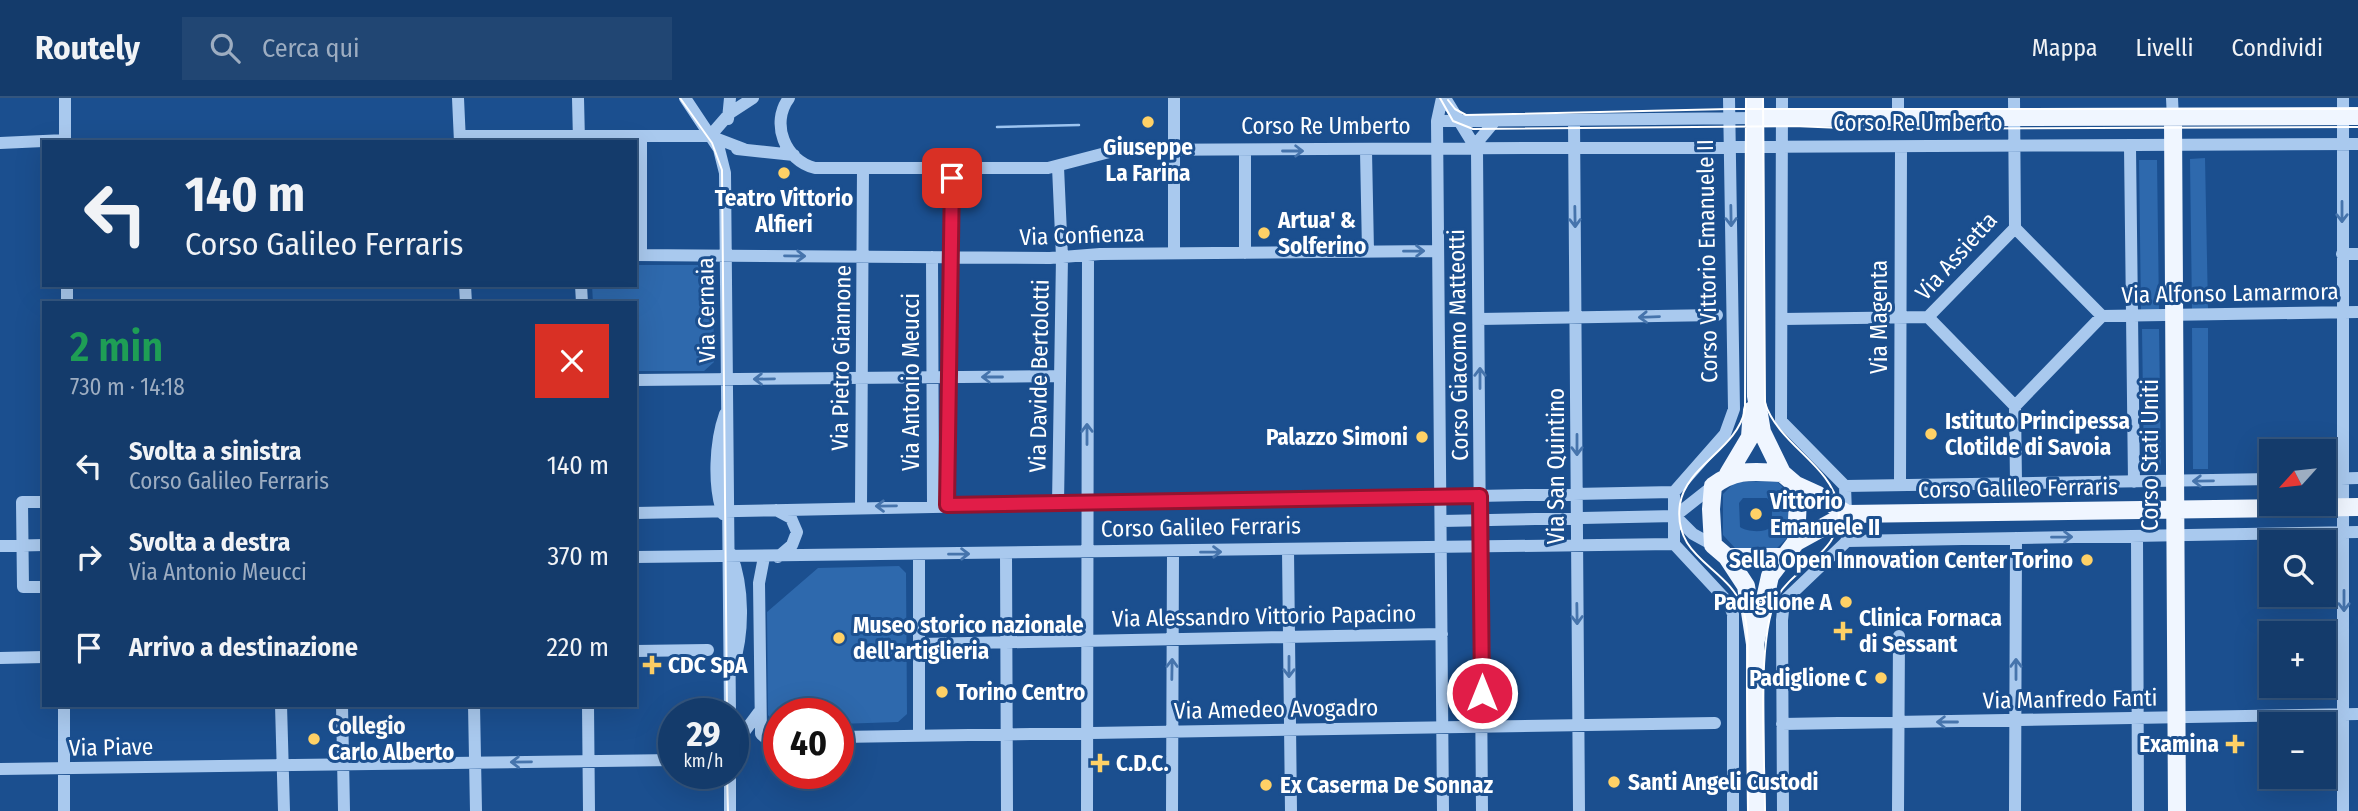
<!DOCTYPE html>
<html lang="it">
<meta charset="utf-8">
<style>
:root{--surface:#143b6b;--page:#214673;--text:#f1f3f6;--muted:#9dadc1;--line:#33557e}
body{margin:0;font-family:"Fira Sans Condensed",sans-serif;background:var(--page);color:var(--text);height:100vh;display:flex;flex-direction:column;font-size:26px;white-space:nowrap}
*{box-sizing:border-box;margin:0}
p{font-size:23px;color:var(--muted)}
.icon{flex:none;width:38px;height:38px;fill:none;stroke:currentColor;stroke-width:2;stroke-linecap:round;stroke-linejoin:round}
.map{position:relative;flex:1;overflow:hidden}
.drawer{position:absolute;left:42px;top:203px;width:595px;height:406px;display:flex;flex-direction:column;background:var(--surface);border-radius:0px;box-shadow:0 7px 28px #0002,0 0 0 2px var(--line)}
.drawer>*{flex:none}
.guide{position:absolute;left:42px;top:42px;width:595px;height:147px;border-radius:0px;box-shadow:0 7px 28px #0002,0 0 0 2px var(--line);background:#143b6b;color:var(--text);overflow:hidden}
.needle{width:46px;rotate:243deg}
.controls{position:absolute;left:2259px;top:341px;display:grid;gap:14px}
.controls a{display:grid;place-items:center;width:77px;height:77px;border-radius:0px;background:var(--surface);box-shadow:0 7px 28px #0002,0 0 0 2px var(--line);font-size:35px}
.speed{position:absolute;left:658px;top:600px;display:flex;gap:14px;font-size:35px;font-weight:700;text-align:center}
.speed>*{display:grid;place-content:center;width:91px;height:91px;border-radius:50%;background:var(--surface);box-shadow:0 7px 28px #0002,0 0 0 2px var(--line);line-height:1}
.speed small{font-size:18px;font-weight:400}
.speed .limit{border:10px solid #d22;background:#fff;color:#111}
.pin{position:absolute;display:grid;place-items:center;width:60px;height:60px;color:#fff;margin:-30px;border-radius:14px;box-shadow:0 4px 10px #0006}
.me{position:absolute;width:77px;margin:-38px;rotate:0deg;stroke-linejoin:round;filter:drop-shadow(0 0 5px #0008)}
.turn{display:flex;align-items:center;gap:24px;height:147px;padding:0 28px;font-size:32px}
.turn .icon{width:91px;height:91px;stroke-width:2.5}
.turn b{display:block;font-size:49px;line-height:60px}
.round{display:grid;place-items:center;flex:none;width:74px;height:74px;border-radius:0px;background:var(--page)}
.headline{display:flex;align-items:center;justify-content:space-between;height:119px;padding:0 28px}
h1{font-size:42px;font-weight:600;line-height:52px;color:#1e9e55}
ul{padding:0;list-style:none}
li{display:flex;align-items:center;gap:21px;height:91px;padding:0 28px}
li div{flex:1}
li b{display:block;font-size:26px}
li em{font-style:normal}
header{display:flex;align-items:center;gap:42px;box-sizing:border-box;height:98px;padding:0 35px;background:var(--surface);border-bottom:2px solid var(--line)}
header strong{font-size:33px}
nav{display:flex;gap:38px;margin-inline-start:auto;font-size:24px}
.search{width:490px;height:63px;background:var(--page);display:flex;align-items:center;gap:18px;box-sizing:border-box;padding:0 24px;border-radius:0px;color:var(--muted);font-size:26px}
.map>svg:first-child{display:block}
.green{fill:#2e69ad;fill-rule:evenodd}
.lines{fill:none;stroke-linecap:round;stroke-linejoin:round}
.stream{stroke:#9cc4f0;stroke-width:2.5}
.minor{stroke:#a9c9ee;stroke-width:12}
.major{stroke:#f0f6ff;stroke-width:18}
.tram{stroke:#fff;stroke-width:2}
.oneway{stroke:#4674ac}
.route-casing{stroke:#92132f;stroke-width:18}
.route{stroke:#e11d48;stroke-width:12}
.poi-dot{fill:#ffd166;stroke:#1b4f8f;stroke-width:2.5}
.labels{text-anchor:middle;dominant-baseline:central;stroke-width:6;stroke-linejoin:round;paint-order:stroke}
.street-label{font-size:23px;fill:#fff;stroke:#1b4f8f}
.poi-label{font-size:23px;font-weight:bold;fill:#fff;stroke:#1b4f8f;text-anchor:start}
</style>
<header>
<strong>Routely</strong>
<div class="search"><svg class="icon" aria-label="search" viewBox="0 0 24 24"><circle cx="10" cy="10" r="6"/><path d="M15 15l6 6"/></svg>Cerca qui</div>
<nav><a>Mappa</a><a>Livelli</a><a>Condividi</a></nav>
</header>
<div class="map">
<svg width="2358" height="713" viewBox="0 0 2358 713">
<rect width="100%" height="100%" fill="#1b4f8f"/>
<path class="green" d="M2205,60L2208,211L2192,212L2190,61Z
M2139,62H2157L2159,213H2141Z
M635,167H703L713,177L714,264L704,273H635V205H593L592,187H635Z
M2192,230H2208V371H2193Z
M2142,231H2159L2161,371H2144Z
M1777,383L1788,395L1789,438L1777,450H1735L1723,437V396L1735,384ZM1743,400H1767L1772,406V429C1764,435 1747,434 1740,429L1739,405Z
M899,468L906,475L907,616L898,624L838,626V616H779V626H775L768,617L767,514L818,470Z"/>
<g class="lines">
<path class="stream" d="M997,29L1079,27"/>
<path class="minor" d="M458,0L460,44
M578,0L579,43
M685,0L719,51L725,75L730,616
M789,0C770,25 785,63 815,70H1048L1117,52L2358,46
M1442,0L1437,23L1443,713
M1445,0L1477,52L1482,713
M1729,0L1734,311L1725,336L1674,394V446L1728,504L1733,516V713
M1782,0L1781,323L1845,388L1847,443L1784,503L1782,522L1783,713
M2172,0L2173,21
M2343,0V713
M728,21L730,0
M1898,21V0
M1574,22L1579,713
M1437,23L1755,20
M460,38H710L744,51
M641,38V157
M710,38L730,15L753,0
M65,44V0
M0,45L65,42
M2130,49L2134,384
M737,51L794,57
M1477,52L1480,41L1495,23
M1366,53L1368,153
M2015,130L2102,218
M1174,155V0
M1245,155V53
M2342,156H2358
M635,157L1050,160L1100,156L1438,153
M932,159L933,408
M465,187L466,205
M581,187L582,205
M67,205V187
M2102,218L2358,214
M1928,219L2015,130L2014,0
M1928,219L2015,308
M1479,221L1717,217
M1783,221L1928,219
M635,282L1060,278
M2324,381L2358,380
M2016,385L2015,308L2102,218
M1900,387L1901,50
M1845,388L2272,381
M44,404H22L23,489H44
M1058,405L1062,159L1058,69
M947,407L952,70
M861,409L863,70
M776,412L791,420L797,434L792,447L778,459
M635,415L1674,394
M723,416C713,388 715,344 725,316
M1675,418L1693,436L1713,447
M1442,423L1675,418L1713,388
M2137,438L2138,713
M1847,443L2358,434
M0,448L44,447
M1288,452L1291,713
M1006,455L1007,713
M731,456C744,489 744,535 733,569
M635,459L1674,446
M764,459L759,485L761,636L768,642H779
M920,546L1442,536
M635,553L708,552
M0,560L44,559
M281,607L284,713
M342,607L344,713
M474,607L476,713
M588,607L589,713
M1782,626L2358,616
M919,637V457
M838,639L1715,625
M733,649L759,614
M0,671L674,662
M730,676V713
M64,713V607
M1087,713L1088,157
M1172,713L1173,454
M1898,713L1899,538
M2015,713L2016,440"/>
<path class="major" d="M1755,0L1756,298L1762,334L1782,375
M1755,20L2358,18
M2173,21L2177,713
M1728,376L1750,339L1752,312
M1796,387L1818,397L1847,416
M1796,444L1847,416L2358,409
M1727,459L1746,488L1755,546L1756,713
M1755,546L1770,478L1796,444L1798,400L1796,387L1782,375C1754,374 1737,370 1713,388L1711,411L1713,447L1727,459H1783"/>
<path class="tram" d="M680,0L712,45L722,72L727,616
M1440,0L1453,23L1473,31L1794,28L1866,31L2358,29
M1746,0L1745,312C1737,351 1686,368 1680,406C1672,462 1729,468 1743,511C1750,534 1747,561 1747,585C1747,628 1748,670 1748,713
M1763,0L1765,305C1778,346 1832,368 1838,408C1846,454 1794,467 1776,501C1756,542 1765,663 1765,713
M1448,2L1455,11L1466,17L1729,11H2358
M727,676L728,713"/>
</g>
<defs><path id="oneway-shaft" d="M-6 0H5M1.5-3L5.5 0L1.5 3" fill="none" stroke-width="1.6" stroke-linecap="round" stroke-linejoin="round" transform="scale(1.75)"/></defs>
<g class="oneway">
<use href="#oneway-shaft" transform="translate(1293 53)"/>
<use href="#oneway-shaft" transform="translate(2342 114) rotate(90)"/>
<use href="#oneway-shaft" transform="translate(1731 118) rotate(89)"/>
<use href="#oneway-shaft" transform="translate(1575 119) rotate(89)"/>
<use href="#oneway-shaft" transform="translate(1414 153) rotate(-1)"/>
<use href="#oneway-shaft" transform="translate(795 158) rotate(1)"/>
<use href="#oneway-shaft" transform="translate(1649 219) rotate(178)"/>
<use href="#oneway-shaft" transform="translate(992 279) rotate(180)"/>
<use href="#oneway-shaft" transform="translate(1480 280) rotate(-90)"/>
<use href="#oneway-shaft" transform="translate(764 281) rotate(179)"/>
<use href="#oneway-shaft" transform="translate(1087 336) rotate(-90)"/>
<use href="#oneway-shaft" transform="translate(1577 347) rotate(90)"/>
<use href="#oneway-shaft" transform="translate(2203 383) rotate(179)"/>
<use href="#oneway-shaft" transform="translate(886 408) rotate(179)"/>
<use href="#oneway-shaft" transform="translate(2062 439) rotate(-1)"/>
<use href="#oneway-shaft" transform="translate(1211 454) rotate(-1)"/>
<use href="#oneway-shaft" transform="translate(959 456) rotate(-1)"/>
<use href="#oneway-shaft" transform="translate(2344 503) rotate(90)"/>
<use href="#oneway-shaft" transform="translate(1577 516) rotate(89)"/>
<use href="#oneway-shaft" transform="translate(1289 569) rotate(90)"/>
<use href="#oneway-shaft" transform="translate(1172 571) rotate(-89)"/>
<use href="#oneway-shaft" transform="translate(2016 571) rotate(-90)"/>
<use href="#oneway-shaft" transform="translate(1947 624) rotate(180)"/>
<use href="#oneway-shaft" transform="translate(521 664) rotate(179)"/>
</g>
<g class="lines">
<defs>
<path id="route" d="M952,80L947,407L1480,398L1482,595"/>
</defs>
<use href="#route" class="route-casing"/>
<use href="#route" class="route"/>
</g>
<g class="poi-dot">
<circle cx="1148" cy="24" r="7"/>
<circle cx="784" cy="75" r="7"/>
<circle cx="1264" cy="135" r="7"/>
<circle cx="1931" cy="336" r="7"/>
<circle cx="1422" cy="339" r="7"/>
<circle cx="1756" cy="416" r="7"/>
<circle cx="2087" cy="462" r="7"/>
<circle cx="1846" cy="504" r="7"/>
<path d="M1839.5 522.5h7v7h7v7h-7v7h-7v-7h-7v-7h7z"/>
<circle cx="839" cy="540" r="7"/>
<path d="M648.5 556.5h7v7h7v7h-7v7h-7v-7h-7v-7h7z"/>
<circle cx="1881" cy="580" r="7"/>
<circle cx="942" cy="594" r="7"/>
<circle cx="314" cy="641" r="7"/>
<path d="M2231.5 635.5h7v7h7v7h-7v7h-7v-7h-7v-7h7z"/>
<path d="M1096.5 654.5h7v7h7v7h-7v7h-7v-7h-7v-7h7z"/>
<circle cx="1614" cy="684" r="7"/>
<circle cx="1266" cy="687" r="7"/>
</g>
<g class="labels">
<g class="street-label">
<text x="1918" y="25">Corso Re Umberto</text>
<text x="1326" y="28">Corso Re Umberto</text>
<text transform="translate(1082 137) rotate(-2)">Via Confienza</text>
<text transform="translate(1956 158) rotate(-48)">Via Assietta</text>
<text transform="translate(1707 163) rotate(-91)">Corso Vittorio Emanuele II</text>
<text transform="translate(2230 195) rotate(-1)">Via Alfonso Lamarmora</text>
<text transform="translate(706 212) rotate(-91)">Via Cernaia</text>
<text transform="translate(1879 219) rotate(-90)">Via Magenta</text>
<text transform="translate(1458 247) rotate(-91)">Corso Giacomo Matteotti</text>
<text transform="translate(841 260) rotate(-89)">Via Pietro Giannone</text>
<text transform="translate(1039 278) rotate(-89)">Via Davide Bertolotti</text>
<text transform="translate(911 284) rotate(-90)">Via Antonio Meucci</text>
<text transform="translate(2150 357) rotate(-90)">Corso Stati Uniti</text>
<text transform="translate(1556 368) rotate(-90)">Via San Quintino</text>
<text transform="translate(2018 390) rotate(-1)">Corso Galileo Ferraris</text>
<text transform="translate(1201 429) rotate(-1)">Corso Galileo Ferraris</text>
<text transform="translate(1264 518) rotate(-1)">Via Alessandro Vittorio Papacino</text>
<text transform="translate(2070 601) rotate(-1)">Via Manfredo Fanti</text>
<text transform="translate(1276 611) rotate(-1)">Via Amedeo Avogadro</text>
<text transform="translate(111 649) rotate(-1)">Via Piave</text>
</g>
<g class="poi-label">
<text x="1148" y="49" text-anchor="middle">Giuseppe<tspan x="1148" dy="26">La Farina</tspan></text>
<text x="784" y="100" text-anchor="middle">Teatro Vittorio<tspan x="784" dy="26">Alfieri</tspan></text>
<text x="1278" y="122">Artua' &amp;<tspan x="1278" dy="26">Solferino</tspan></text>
<text x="1945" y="323">Istituto Principessa<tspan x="1945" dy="26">Clotilde di Savoia</tspan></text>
<text x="1408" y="339" text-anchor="end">Palazzo Simoni</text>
<text x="1770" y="403">Vittorio<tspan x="1770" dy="26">Emanuele II</tspan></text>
<text x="2073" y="462" text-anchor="end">Sella Open Innovation Center Torino</text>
<text x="1832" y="504" text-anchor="end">Padiglione A</text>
<text x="1859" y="520">Clinica Fornaca<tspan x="1859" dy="26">di Sessant</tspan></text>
<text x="853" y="527">Museo storico nazionale<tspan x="853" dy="26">dell'artiglieria</tspan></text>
<text x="668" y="567">CDC SpA</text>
<text x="1867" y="580" text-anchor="end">Padiglione C</text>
<text x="956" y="594">Torino Centro</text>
<text x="328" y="628">Collegio<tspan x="328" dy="26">Carlo Alberto</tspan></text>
<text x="2219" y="646" text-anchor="end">Examina</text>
<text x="1116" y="665">C.D.C.</text>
<text x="1628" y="684">Santi Angeli Custodi</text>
<text x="1280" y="687">Ex Caserma De Sonnaz</text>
</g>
</g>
</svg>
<div class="controls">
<a><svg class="needle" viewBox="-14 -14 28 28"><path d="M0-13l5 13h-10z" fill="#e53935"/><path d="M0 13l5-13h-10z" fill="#9dadc1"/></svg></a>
<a><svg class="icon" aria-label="search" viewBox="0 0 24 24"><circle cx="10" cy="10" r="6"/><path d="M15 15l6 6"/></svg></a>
<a>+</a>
<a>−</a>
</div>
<div class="speed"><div>29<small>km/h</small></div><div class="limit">40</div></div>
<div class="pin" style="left:952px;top:80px;background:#d93025"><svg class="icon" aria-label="arrive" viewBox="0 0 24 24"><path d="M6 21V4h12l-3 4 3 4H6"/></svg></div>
<svg class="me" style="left:1482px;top:595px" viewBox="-20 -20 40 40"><circle r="17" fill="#e11d48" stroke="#fff" stroke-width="3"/><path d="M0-11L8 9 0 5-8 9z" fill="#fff"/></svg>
<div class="guide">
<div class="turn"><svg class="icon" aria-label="left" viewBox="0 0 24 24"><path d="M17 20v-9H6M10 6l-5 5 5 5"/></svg><div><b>140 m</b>Corso Galileo Ferraris</div></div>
</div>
<section class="drawer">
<div class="headline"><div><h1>2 min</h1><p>730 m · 14:18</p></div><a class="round" style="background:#d93025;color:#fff"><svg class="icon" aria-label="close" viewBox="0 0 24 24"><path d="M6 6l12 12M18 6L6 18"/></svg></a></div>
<ul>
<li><svg class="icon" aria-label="left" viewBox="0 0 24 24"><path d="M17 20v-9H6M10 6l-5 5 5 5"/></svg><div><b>Svolta a sinistra</b><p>Corso Galileo Ferraris</p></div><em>140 m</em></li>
<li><svg class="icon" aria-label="right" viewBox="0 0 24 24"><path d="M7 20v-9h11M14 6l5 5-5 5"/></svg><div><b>Svolta a destra</b><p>Via Antonio Meucci</p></div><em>370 m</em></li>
<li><svg class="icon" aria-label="arrive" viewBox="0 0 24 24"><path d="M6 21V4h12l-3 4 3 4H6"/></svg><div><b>Arrivo a destinazione</b></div><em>220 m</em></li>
</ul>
</section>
</div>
